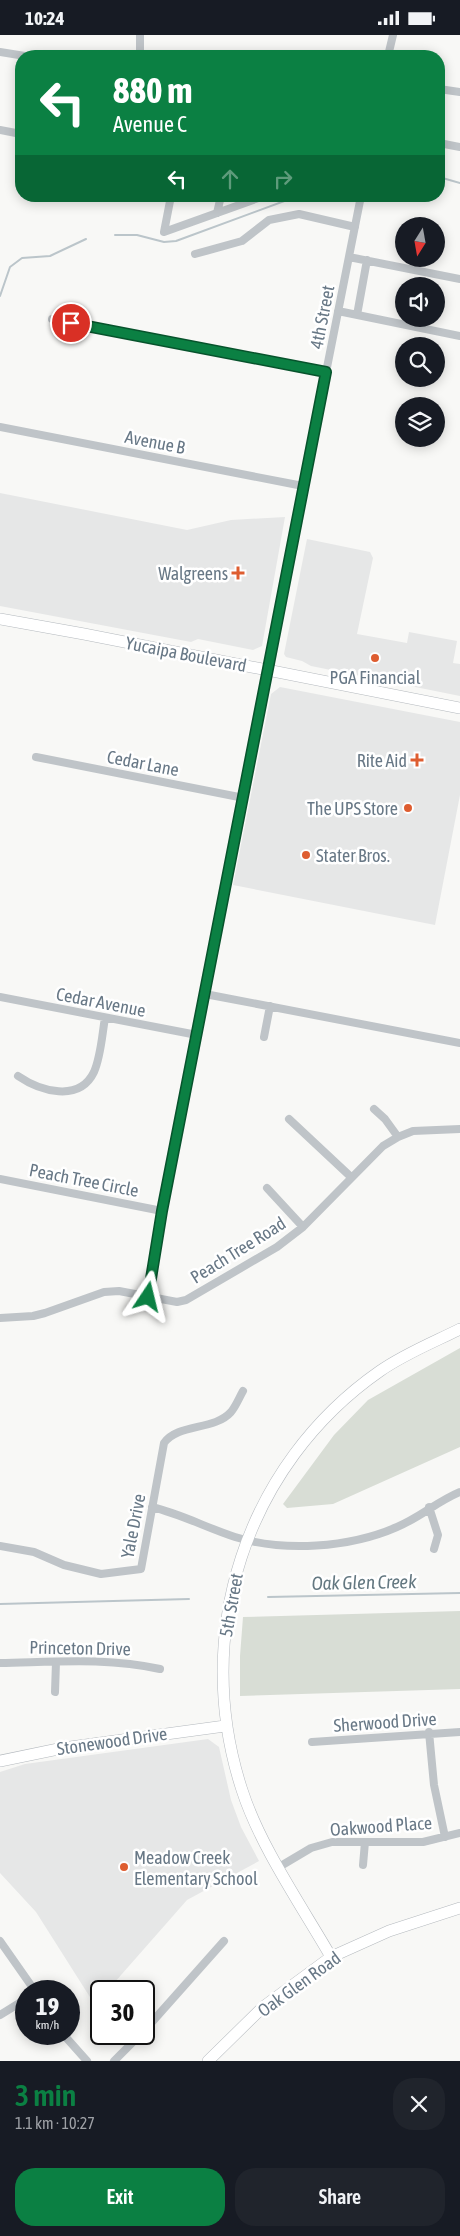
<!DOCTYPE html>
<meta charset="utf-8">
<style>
:root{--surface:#171b24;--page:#20242c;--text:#f1f3f6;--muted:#9ea1a6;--accent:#0b8043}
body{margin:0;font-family:"Asap Condensed",sans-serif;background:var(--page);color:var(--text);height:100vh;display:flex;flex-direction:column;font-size:19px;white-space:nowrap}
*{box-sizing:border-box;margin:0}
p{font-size:16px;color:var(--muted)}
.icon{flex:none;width:28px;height:28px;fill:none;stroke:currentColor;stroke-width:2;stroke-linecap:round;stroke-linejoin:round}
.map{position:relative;height:2026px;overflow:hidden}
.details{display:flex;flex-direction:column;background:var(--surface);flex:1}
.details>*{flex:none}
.hud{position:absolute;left:15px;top:15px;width:430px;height:152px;border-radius:20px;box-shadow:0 2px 12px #0003;background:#0b8043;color:#fff;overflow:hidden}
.needle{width:32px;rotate:191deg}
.tools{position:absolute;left:395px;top:182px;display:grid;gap:10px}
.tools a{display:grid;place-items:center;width:50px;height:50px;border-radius:50%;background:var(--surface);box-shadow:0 2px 12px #0003;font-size:25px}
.speed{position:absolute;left:15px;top:1945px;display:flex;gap:10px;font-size:25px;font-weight:700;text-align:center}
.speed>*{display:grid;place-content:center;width:65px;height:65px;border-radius:50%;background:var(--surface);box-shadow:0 2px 12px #0003;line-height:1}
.speed small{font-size:12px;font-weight:400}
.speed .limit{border:2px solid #111;border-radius:8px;background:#fff;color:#111}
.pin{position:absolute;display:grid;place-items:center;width:42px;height:42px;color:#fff;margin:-21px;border:2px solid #fff;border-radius:50%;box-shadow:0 1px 5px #0007}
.me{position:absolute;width:55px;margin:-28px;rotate:10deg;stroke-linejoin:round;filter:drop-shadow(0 0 4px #0008)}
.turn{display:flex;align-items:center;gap:18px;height:105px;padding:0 15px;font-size:22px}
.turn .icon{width:65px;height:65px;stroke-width:2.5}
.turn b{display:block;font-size:35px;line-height:42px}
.lanes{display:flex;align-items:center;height:48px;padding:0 15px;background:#0003;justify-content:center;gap:25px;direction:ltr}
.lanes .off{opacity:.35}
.round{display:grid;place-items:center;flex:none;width:52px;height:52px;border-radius:20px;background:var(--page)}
.headline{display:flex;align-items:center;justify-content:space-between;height:85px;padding:0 15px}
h1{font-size:30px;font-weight:600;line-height:38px;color:var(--accent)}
.button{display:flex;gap:10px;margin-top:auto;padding:10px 15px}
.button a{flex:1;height:58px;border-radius:20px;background:var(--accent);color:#fff;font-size:20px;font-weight:600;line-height:58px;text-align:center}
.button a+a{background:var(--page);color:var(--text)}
.status{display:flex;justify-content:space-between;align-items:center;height:35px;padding:0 25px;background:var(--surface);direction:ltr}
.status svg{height:14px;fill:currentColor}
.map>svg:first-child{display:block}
.built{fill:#e6e7e7}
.green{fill:#d8ddd5}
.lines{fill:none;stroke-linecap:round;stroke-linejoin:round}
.stream{stroke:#bbc5ca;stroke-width:2}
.secondary-casing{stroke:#b4b9be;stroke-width:12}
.street{stroke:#bfc4c8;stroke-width:8}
.secondary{stroke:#fff;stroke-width:11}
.route-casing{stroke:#07532c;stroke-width:12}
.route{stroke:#0b8043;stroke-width:9}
.poi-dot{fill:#de5d30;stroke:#fff;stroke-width:2}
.labels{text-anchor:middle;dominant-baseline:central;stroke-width:5;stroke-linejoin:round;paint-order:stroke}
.street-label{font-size:18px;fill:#687886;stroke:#fff}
.poi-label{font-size:18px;fill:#687886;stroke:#fff;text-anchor:end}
.water-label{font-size:19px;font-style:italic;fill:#647881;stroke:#fff}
</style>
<div class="status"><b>10:24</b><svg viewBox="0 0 49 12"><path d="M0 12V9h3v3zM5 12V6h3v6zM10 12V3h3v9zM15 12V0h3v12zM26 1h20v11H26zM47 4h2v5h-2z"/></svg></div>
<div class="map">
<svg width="460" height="2026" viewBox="0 0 460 2026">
<rect width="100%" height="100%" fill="#f8f8f6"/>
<path class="built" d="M0,458L187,495L231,485L285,482L262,611L253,615L198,604L191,607L0,571Z
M307,504L370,517L373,523L357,599L407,608L409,597L457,606L453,628L460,629V661L311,631L302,626L286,622L284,619Z
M280,652L460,687V760L435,890L233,850L271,659Z
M208,1704L219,1712L231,1765L241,1792L259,1826L187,1865L107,1956H101V1963L95,1970L36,1877L0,1838V1737L25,1729Z"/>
<path class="green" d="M460,1313V1412L333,1469L287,1473L283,1469L334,1400L368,1365Z
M460,1576V1654L240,1661V1621L243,1582Z"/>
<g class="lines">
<path class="stream" d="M439,142L460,148
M115,200H137L164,207L176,206L298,161
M0,261L10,232L22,223L50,221L86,204
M268,1562L460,1558
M0,1569L189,1564"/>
<defs>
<path id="secondary" d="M0,584L84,599L460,673
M0,1726L63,1713L225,1691
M331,1922C301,1870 260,1811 242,1755C191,1600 245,1430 380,1336C404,1319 434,1307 460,1294
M208,2026L263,1972L331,1922L389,1896L460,1873"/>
</defs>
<use href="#secondary" class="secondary-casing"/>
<path class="street" d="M140,0V21
M0,17L25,21
M388,21L393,0
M439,54L460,57
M0,95L21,99
M439,108L460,112
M171,161L164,197L264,161
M217,178L221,161
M195,219L242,206L269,185L299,179L355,192
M349,222L460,244
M338,276L460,301
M357,280L367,225
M52,284L326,337
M0,392L303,451
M36,722L244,763
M205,959L460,1008
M0,962L197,1000
M264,1002L270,971
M18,1041C40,1056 79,1068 94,1037C101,1021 102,1000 105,983
M374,1074L385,1084L398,1102L413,1096L460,1094
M289,1084L351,1142
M0,1144L162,1176
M267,1153L303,1192
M148,1262L162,1176L244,763L267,635L361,161
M0,1283L33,1281L45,1278L104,1257L119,1256L177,1267L186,1265L277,1212L303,1192L383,1111L398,1102
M152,1472C181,1479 207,1493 235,1502C284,1517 349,1513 397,1492C419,1483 438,1466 460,1457
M429,1472L438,1500L434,1514
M0,1511L34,1517L64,1530L101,1539L141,1534L164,1408C178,1388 214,1396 231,1377C236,1371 239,1363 243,1356
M0,1628C53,1627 108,1622 160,1634
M55,1657L56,1627
M429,1697L434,1750L445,1802
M312,1707L460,1697
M363,1830L365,1807
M279,1832L311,1813L332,1807H423L460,1798
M0,1906L35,1956
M0,1980L26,1964
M144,1996L224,1906
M63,1999L87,2026
M114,2026L141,1999"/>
<use href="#secondary" class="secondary"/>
</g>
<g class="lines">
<defs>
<path id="route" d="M71,288L326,337L162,1176L148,1262"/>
</defs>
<use href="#route" class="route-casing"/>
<use href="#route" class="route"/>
</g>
<g class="poi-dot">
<path d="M235.5 530.5h5v5h5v5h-5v5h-5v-5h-5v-5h5z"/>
<circle cx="375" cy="623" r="5"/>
<path d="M414.5 717.5h5v5h5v5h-5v5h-5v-5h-5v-5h5z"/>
<circle cx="408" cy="773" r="5"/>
<circle cx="306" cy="820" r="5"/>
<circle cx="124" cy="1832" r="5"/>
</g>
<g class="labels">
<g class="street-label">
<text transform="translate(322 282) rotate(-79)">4th Street</text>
<text transform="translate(155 407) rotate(11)">Avenue B</text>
<text transform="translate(186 619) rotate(11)">Yucaipa Boulevard</text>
<text transform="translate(143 728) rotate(11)">Cedar Lane</text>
<text transform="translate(101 967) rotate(11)">Cedar Avenue</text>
<text transform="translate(84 1145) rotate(11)">Peach Tree Circle</text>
<text transform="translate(238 1215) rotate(-32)">Peach Tree Road</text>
<text transform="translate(133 1491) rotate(-79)">Yale Drive</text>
<text transform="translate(231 1570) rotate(-80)">5th Street</text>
<text transform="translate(80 1613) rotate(1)">Princeton Drive</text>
<text transform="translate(385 1687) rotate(-4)">Sherwood Drive</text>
<text transform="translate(112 1706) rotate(-8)">Stonewood Drive</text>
<text transform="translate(381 1791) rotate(-4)">Oakwood Place</text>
<text transform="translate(299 1949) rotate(-36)">Oak Glen Road</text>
</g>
<g class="poi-label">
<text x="228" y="538">Walgreens</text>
<text x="375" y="642" text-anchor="middle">PGA Financial</text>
<text x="407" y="725">Rite Aid</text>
<text x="398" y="773">The UPS Store</text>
<text x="316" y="820" text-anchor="start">Stater Bros.</text>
<text x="134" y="1822" text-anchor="start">Meadow Creek<tspan x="134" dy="21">Elementary School</tspan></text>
</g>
<g class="water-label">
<text transform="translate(364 1547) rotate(-1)">Oak Glen Creek</text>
</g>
</g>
</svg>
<div class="tools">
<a><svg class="needle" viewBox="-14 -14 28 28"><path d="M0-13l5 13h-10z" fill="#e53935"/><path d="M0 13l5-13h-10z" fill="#9ea1a6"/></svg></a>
<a><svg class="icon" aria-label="sound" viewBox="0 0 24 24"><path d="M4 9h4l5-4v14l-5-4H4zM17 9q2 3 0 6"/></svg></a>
<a><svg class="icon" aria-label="search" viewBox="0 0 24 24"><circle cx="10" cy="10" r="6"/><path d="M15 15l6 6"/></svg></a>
<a><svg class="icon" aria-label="layers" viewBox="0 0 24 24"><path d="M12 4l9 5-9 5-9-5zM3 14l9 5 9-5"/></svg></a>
</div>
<div class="speed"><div>19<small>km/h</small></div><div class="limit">30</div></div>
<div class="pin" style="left:71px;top:288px;background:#d93025"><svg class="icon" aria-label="arrive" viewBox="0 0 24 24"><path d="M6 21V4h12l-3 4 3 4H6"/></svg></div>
<svg class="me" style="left:148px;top:1262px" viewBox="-20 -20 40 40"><path d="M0-17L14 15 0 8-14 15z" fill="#0b8043" stroke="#fff" stroke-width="4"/></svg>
<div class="hud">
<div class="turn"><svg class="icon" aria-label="left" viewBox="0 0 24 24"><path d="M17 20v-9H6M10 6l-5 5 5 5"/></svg><div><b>880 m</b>Avenue C</div></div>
<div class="lanes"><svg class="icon" aria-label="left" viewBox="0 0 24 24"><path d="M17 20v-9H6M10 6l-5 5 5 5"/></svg><svg class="icon off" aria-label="ahead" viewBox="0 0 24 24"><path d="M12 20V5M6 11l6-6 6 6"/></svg><svg class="icon off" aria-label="right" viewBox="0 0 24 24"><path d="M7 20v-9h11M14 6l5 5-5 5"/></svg></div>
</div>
</div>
<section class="details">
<div class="headline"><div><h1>3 min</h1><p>1.1 km · 10:27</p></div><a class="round"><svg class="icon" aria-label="close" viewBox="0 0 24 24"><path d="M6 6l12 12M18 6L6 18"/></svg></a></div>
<div class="button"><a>Exit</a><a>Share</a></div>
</section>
